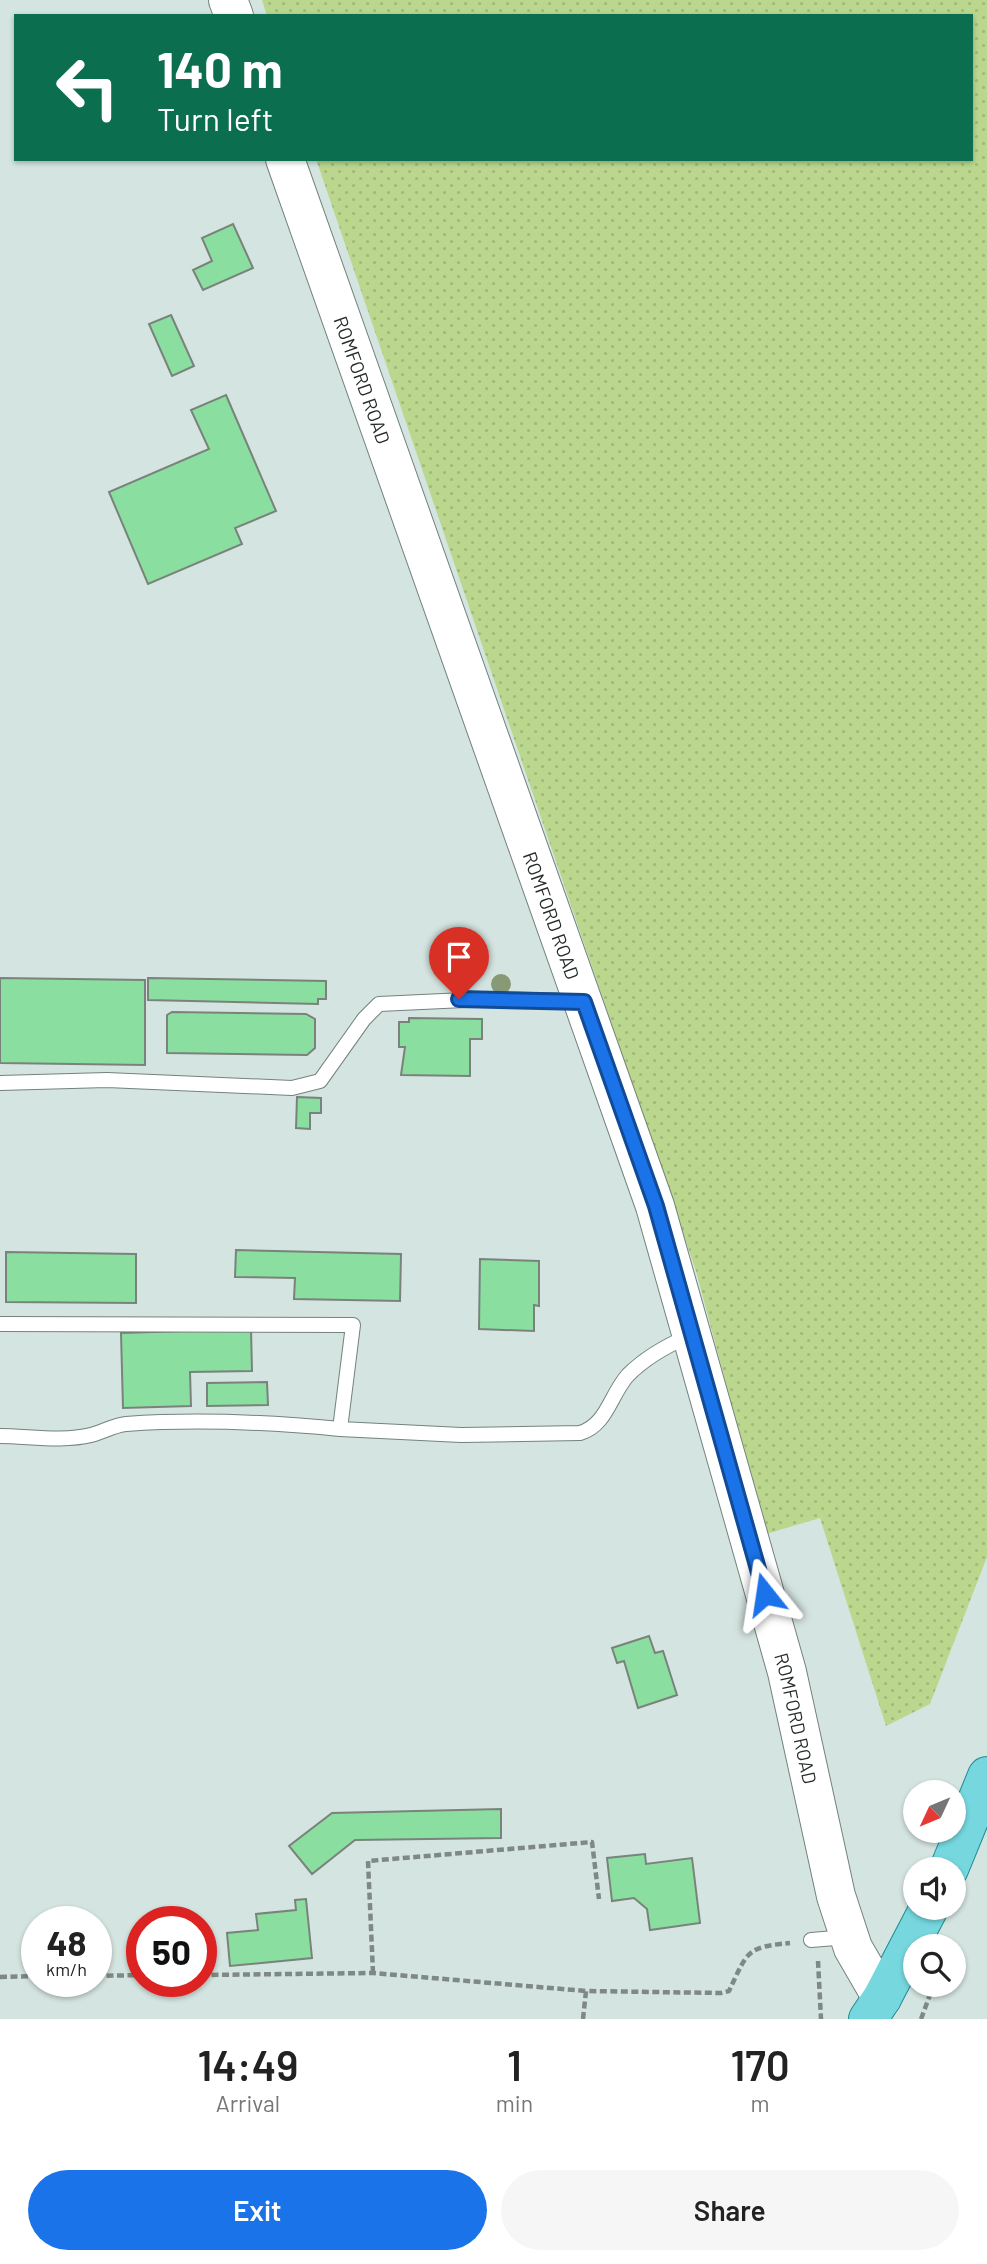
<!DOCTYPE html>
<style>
:root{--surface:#fff;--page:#f6f6f6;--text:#222;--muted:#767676;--accent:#1a73e8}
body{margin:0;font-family:Barlow,sans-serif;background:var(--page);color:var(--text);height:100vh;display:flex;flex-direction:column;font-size:26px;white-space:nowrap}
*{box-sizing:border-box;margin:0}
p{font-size:23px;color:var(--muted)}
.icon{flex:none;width:38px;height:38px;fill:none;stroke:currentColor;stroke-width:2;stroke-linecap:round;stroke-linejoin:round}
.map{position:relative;height:2019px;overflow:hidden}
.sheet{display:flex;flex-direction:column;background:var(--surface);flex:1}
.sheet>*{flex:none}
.banner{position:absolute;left:14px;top:14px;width:959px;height:147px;border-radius:0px;box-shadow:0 2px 5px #0004;background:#0b6e4f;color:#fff;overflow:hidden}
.needle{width:46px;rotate:226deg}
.tools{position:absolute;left:903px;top:1780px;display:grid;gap:14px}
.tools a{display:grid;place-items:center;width:63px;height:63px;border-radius:50%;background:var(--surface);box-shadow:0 2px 5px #0004;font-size:35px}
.speed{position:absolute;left:21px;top:1906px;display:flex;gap:14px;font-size:35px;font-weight:700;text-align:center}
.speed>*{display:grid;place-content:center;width:91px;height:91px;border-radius:50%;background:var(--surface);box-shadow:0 2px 5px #0004;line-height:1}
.speed small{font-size:18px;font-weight:400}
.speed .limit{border:10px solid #d22;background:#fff;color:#111}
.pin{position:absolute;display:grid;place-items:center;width:60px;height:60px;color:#fff;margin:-72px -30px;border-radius:50% 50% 50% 0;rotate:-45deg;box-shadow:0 0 7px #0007}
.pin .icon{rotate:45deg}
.me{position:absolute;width:77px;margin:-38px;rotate:345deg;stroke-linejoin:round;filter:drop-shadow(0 0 5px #0008)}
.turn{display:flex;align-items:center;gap:24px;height:147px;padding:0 28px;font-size:32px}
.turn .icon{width:91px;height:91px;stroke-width:2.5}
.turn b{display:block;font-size:49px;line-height:60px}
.eta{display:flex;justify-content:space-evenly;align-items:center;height:119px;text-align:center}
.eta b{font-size:42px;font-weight:600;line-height:49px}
.button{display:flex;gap:14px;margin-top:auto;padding:14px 28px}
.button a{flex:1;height:80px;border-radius:42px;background:var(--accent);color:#fff;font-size:28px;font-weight:600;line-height:80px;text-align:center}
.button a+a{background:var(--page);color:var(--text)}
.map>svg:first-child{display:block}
.grass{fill:url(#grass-dots)}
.building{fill:#8adfa0;stroke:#79837b;stroke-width:2}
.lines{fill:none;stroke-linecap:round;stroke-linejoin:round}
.service-casing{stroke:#73827e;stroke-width:16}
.secondary-casing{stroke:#73827e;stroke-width:40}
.primary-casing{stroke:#1e8a92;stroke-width:40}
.path{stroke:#7e8986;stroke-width:4.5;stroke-dasharray:7 3.5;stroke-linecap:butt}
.service{stroke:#fff;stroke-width:14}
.secondary{stroke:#fff;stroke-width:38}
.primary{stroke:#76d7df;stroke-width:38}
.tree{fill:#879975}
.route-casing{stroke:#114b97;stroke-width:18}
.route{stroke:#1a73e8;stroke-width:12}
.labels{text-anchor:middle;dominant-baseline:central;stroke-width:5;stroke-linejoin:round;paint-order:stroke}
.street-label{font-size:19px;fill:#252b29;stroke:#fff}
</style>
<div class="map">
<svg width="987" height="2019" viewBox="0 0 987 2019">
<defs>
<pattern id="grass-dots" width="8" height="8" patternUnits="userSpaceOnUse" patternTransform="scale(1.75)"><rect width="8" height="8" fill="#bbd78d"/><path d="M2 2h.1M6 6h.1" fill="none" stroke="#a1b97a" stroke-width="1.8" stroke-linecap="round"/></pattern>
</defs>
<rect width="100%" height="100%" fill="#d4e4e0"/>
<path class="grass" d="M262,0H987V1557L930,1704L886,1726L820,1518L766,1534L696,1271L316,159H971V16H267Z"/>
<path class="building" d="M233,224L253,268L203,290L193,270L212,261L202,238Z
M171,315L194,366L172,376L149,324Z
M226,395L276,511L235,528L242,544L148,584L109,492L209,449L191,410Z
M0,978L145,980V1065L0,1063Z
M148,978L326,981V999H318V1004L148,1000Z
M172,1012L306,1014L315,1019V1048L307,1055L167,1053V1015Z
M409,1018L482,1019V1039H470V1076L401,1075L405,1047H399V1022H409Z
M297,1097L321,1098V1113H310V1129L296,1128Z
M236,1250L401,1254L400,1301L294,1299L295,1278L235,1277Z
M6,1252L136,1254V1303L6,1302Z
M480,1259L539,1261V1306L534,1305V1331L479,1329Z
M251,1329L252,1371L190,1372L191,1406L123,1408L121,1333Z
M267,1382L268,1405L207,1406V1383Z
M649,1636L655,1653L663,1651L677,1695L638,1708L624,1661L617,1663L612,1648Z
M501,1809V1838L355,1840L312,1874L289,1846L332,1813Z
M645,1854L646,1864L692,1858L700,1923L650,1930L647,1909L634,1898L612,1901L607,1858Z
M306,1899L312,1958L230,1966L227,1933L258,1930L256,1914L296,1910L295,1900Z"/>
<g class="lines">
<defs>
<path id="service" d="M0,1083L107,1080L292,1088L320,1081L364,1019L379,1004L486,999L579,1001
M0,1324L353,1325L340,1429L461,1435L580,1433C607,1425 610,1395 628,1375C644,1359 668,1345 689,1336
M0,1436C28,1436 63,1442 91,1435C103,1432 114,1425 126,1424C198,1419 268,1422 340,1429
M811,1940L848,1937"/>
<g id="secondary">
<path d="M228,0L234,16"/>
<path id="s1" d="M285,159L655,1206L787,1672L836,1896L853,1948L882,1998"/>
</g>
<path id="primary" d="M949,1869L987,1776
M868,2019L882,1998L929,1908"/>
</defs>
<use href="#service" class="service-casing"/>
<use href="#secondary" class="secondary-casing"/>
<use href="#primary" class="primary-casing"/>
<path class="path" d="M818,1961L821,2019
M373,1973L368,1861L592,1842L599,1899
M201,1975L373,1973L586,1991
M96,1976L142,1975
M0,1977L37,1976
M583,2019L586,1991L721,1993L729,1991C748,1951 746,1947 790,1943
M921,2019L934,1984"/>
<use href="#service" class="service"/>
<use href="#secondary" class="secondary"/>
<use href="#primary" class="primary"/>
</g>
<circle class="tree" cx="501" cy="984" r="10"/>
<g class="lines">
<defs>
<path id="route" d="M459,999L584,1002L656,1206L765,1594"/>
</defs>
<use href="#route" class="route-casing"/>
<use href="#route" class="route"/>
</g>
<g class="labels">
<g class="street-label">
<text stroke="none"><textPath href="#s1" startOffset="234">ROMFORD ROAD</textPath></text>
<text stroke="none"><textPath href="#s1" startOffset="802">ROMFORD ROAD</textPath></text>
<text stroke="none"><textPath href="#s1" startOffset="1642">ROMFORD ROAD</textPath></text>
</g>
</g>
</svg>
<div class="tools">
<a><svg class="needle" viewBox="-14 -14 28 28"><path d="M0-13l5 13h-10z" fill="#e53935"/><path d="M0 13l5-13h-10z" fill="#767676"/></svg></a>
<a><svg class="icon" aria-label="sound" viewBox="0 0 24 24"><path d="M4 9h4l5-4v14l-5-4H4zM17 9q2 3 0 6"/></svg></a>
<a><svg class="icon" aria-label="search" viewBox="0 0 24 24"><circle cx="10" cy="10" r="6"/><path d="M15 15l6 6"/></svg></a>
</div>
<div class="speed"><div>48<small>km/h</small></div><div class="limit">50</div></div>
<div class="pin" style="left:459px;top:999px;background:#d93025"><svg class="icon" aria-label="arrive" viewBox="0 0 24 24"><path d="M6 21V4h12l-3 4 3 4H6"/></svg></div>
<svg class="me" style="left:765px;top:1594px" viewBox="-20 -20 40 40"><path d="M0-17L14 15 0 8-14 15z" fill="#1a73e8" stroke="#fff" stroke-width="4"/></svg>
<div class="banner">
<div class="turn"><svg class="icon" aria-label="left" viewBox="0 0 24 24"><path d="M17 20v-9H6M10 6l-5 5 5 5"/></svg><div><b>140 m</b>Turn left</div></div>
</div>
</div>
<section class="sheet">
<div class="eta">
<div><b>14:49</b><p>Arrival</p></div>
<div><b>1</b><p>min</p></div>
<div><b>170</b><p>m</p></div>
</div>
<div class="button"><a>Exit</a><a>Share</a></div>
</section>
